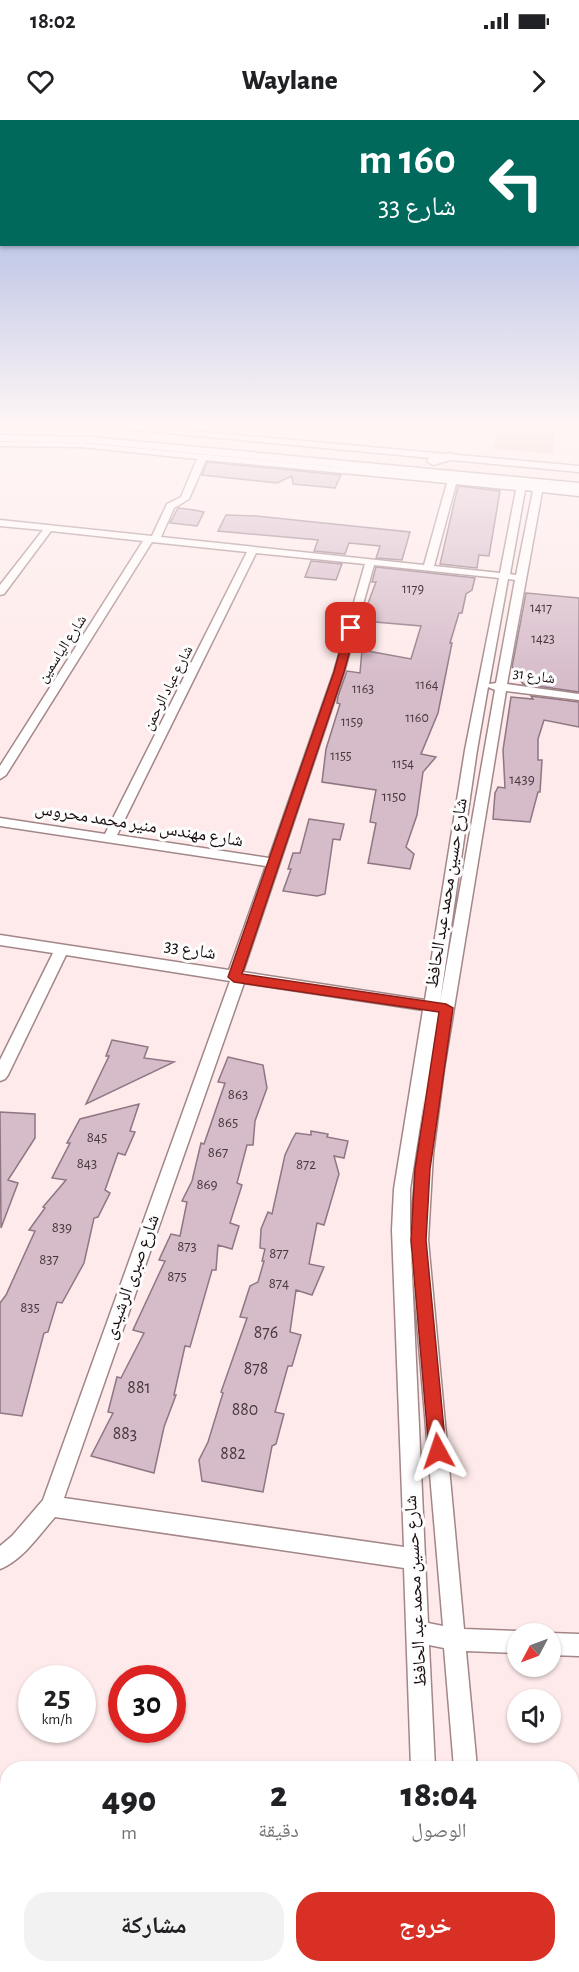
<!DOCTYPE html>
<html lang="ar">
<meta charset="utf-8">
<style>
:root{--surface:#fff;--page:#f2f2f2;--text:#202124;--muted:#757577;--accent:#d93025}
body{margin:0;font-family:"Alegreya Sans","Noto Naskh Arabic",sans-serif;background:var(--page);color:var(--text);direction:rtl;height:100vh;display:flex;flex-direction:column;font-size:22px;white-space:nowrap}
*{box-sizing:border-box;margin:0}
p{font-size:20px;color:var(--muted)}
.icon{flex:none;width:33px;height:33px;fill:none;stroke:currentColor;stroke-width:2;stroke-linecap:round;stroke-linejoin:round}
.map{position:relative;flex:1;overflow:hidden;direction:ltr}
.panel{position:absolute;left:0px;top:1641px;width:579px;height:212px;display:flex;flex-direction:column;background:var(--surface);border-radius:24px 24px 0 0;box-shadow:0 2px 4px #0004;direction:rtl}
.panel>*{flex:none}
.hud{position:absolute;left:0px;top:0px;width:579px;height:126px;box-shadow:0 2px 4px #0004;direction:rtl;background:#00695c;color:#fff;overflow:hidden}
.needle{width:39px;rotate:229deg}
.fabs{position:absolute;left:507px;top:1503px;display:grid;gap:12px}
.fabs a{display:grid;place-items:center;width:54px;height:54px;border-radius:50%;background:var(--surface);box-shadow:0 2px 4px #0004;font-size:30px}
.speed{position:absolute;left:18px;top:1545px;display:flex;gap:12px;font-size:30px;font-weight:700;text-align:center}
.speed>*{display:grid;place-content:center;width:78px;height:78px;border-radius:50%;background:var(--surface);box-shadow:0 2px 4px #0004;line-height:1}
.speed small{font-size:15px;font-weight:400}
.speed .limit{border:9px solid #d22;background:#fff;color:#111}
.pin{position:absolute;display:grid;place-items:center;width:51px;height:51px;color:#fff;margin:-26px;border-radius:12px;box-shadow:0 3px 9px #0006}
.me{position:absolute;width:66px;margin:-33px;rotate:355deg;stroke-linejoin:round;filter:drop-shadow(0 0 4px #0008)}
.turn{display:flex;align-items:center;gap:21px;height:126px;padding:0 24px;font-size:27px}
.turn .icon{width:78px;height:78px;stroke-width:2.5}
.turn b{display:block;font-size:42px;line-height:51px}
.eta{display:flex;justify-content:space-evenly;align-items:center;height:102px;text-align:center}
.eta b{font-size:36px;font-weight:800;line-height:42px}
.cta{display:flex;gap:12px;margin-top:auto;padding:12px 24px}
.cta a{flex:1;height:69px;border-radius:24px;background:var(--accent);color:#fff;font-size:24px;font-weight:800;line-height:69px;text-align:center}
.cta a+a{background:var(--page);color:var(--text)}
.status{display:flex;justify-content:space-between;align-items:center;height:42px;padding:0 30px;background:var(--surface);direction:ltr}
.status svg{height:16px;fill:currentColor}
header{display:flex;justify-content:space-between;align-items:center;height:78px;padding:0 24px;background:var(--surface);font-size:27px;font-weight:800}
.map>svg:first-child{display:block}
.green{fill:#dec49c}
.building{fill:#d6bbc9;stroke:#8f7683;stroke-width:1.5}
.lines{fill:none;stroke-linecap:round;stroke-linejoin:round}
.street-casing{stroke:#a38687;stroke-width:3}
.secondary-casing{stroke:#a38687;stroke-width:3}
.street{fill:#fff;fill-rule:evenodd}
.secondary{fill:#fff;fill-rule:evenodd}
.route{fill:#d93025;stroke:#8d1f18;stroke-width:1.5}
.labels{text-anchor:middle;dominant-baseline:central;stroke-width:6;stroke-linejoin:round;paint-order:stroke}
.far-number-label{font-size:14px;fill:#48383d}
.far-street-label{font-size:15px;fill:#180d0e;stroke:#fdfdfd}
.number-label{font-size:15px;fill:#48383d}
.street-label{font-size:18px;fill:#180d0e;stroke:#fdfdfd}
.near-number-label{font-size:18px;fill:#48383d}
</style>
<div class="status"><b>18:02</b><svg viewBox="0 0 49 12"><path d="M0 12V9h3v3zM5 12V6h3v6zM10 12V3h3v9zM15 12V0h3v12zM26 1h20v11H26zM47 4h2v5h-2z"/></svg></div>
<header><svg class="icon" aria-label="forward" viewBox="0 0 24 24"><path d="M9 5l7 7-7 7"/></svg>Waylane<svg class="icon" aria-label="heart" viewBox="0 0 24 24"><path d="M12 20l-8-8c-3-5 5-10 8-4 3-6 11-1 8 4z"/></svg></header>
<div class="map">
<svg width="579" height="1852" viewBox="0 0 579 1852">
<rect width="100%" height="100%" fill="#feeaea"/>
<path class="green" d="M499,306H556L553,334L493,329Z"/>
<path class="building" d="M207,342L341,355L335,368L293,364L292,356L277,363L202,355Z
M458,366L500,371L489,436L479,435L477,448L440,444Z
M178,388L194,390L204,392L197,406L170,403Z
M226,395L256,396L410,412L402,440L376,438L380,426L349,423L345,434L314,431L318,420L218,411Z
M311,441L342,444L336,460L305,457Z
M376,447L475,458L472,470L466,474L462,493H459L450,523H452L438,593L421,634L436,637L423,652L417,695L406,727L414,734L410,749L368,743L376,703L370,702L376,670L322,662L326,629L340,584L337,583L338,576L347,551L360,553L362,530L411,539L421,506L364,501L367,495L364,494L376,462H372Z
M526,473L579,478V572L523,564L512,547Z
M531,576L579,582V607L544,600L538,619V640H542L540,672H538L530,702L493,699L495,673L498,667L505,668L503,630L511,577L533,579Z
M309,699L344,704L340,720L333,719L325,774L317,776L283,771L291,749H288L293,733H300Z
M112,920L148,927L144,938L174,942L86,984L109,936H106Z
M228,937L263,945L267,968L255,1001L253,1025H247L237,1063L242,1065L230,1103L239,1106L232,1129L218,1125L216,1150H212L190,1227L185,1226L174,1275H176L164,1307L154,1353L91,1336L113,1293L108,1292L117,1257L121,1258L144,1213L133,1210L165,1141L159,1140L171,1114L180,1116L187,1082L182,1081L192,1061L201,1023L204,1024L225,963L218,962Z
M139,984L130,1011L135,1012L125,1035L118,1033L105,1070L110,1073L98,1097L94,1098L84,1143L62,1183L57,1182L48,1212L44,1213L22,1296L0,1293V1183L6,1175L35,1111L29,1110L45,1088L43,1087L66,1060L52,1058L70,1023H67L80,999Z
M0,992L35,994V1018L8,1060L18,1063L1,1108Z
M311,1011L328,1014L327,1017L348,1021L344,1038L334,1036L339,1054L324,1105L317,1103L309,1144L324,1147L312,1175L296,1170L290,1212L301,1215L292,1246H288L275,1292L284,1294L276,1324L272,1326L263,1372L202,1361L199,1340L208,1322L223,1273L221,1272L247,1198L240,1197L250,1166L258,1162L264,1141H262L265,1129L260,1128L261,1109L268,1092L272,1094L285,1035L292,1020L296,1013L311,1015Z"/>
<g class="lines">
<defs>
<path id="street" d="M111,306H137L579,346V352L115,308Z
M0,322L81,323L579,370V376L542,372L507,564L579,574V580L506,571L444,949L433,1034L428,1120L464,1509L518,1511L524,1514H518V1533L466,1531L477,1648H454L444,1528L429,1525L435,1648H411L404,1448L55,1397C39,1415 23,1440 0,1449V1426L12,1416L43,1380L230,861L66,835L8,955L5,959L0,961V940L53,833L0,825V815L229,850L266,746L0,706V698L105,714L247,432L152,422L6,655L0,659V646L143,421L51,411L4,474L0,475V465L43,410L0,406V400L152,416L167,384L181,377L197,339L81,327L0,326ZM206,340L447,363L424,445L161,417L174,388L189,379ZM456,364L516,370L500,453L434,446ZM525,370L533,371L516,455L510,454ZM256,433L365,444L334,552L269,738L117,715ZM374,445L499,458L465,630L425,880L243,852L344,552ZM508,459L515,460L496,563L489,564ZM488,567L495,570L440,882L477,630ZM244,863L423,890L394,1069L392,1110L404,1427L64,1378ZM425,974L417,1034L410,1120L443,1506L428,1503L410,1110V1069Z
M550,1513L579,1514V1536L550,1535Z
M417,1845H443V1852H417Z
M471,1845H497V1852H471Z"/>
<path id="secondary" d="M0,315L90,317L579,363V371L90,323L0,321Z
M451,333L457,337L455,339L433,345L427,341L429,338Z"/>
</defs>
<use href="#street" class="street-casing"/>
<use href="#secondary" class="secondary-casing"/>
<use href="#street" class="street"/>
<use href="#secondary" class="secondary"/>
</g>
<linearGradient id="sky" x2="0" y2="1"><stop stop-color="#95a8dc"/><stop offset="0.54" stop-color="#fff6f6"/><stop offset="1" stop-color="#fff6f6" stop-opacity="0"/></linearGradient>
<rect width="579" height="565" fill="url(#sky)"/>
<path class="route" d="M351,505L356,508L344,552L242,854L446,884L453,888L430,1049L426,1120L446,1331L444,1338L438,1340L431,1338L429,1331L411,1120L415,1049L439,892L234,862L228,857L334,552L346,508Z"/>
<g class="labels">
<g class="far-number-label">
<text x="413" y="469">1179</text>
<text x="541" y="488">1417</text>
<text x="543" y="519">1423</text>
<text x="427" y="565">1164</text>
<text x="363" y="569">1163</text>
<text x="417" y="598">1160</text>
<text x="352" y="602">1159</text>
<text x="341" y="636">1155</text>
<text x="403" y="644">1154</text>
</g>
<g class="far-street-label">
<text transform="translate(62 529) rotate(-57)">شارع الياسمين</text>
<text transform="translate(534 556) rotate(8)">شارع 31</text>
<text transform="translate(168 568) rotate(-63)">شارع عباد الرحمن</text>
</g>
<g class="number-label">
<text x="522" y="659">1439</text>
<text x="394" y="676">1150</text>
<text x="238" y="974">863</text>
<text x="228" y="1002">865</text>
<text x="97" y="1017">845</text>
<text x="218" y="1032">867</text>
<text x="87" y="1043">843</text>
<text x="306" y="1044">872</text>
<text x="207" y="1064">869</text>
<text x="62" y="1107">839</text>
<text x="187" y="1126">873</text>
<text x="279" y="1133">877</text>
<text x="49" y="1139">837</text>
<text x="177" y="1156">875</text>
<text x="279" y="1163">874</text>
<text x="30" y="1187">835</text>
</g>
<g class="street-label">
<text transform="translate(139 705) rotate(9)">شارع مهندس منير محمد محروس</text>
<text transform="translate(447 773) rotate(-81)">شارع حسين محمد عبد الحافظ</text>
<text transform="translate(190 830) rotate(9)">شارع 33</text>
<text transform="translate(132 1157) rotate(-70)">شارع صبرى الرشيدى</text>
<text transform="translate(416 1471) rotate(-93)">شارع حسين محمد عبد الحافظ</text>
</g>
<g class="near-number-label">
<text x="266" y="1213">876</text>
<text x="256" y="1249">878</text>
<text x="139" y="1268">881</text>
<text x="245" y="1290">880</text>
<text x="125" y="1314">883</text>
<text x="233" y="1334">882</text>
</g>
</g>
</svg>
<div class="fabs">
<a><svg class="needle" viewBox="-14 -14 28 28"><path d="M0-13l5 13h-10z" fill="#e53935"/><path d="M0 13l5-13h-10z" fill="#757577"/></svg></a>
<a><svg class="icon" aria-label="sound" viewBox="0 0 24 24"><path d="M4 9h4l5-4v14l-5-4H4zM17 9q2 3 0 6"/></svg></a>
</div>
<div class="speed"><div>25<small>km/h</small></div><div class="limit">30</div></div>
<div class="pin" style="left:351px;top:508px;background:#d93025"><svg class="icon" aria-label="arrive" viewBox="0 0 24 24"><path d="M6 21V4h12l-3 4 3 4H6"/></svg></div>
<svg class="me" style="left:438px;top:1331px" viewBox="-20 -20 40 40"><path d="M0-17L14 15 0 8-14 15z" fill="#d93025" stroke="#fff" stroke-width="4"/></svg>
<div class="hud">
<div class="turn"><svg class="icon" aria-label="left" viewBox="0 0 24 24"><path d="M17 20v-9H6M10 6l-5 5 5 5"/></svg><div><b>160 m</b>شارع 33</div></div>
</div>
<section class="panel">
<div class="eta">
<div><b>18:04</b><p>الوصول</p></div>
<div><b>2</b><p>دقيقة</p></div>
<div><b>490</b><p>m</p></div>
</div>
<div class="cta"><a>خروج</a><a>مشاركة</a></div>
</section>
</div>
